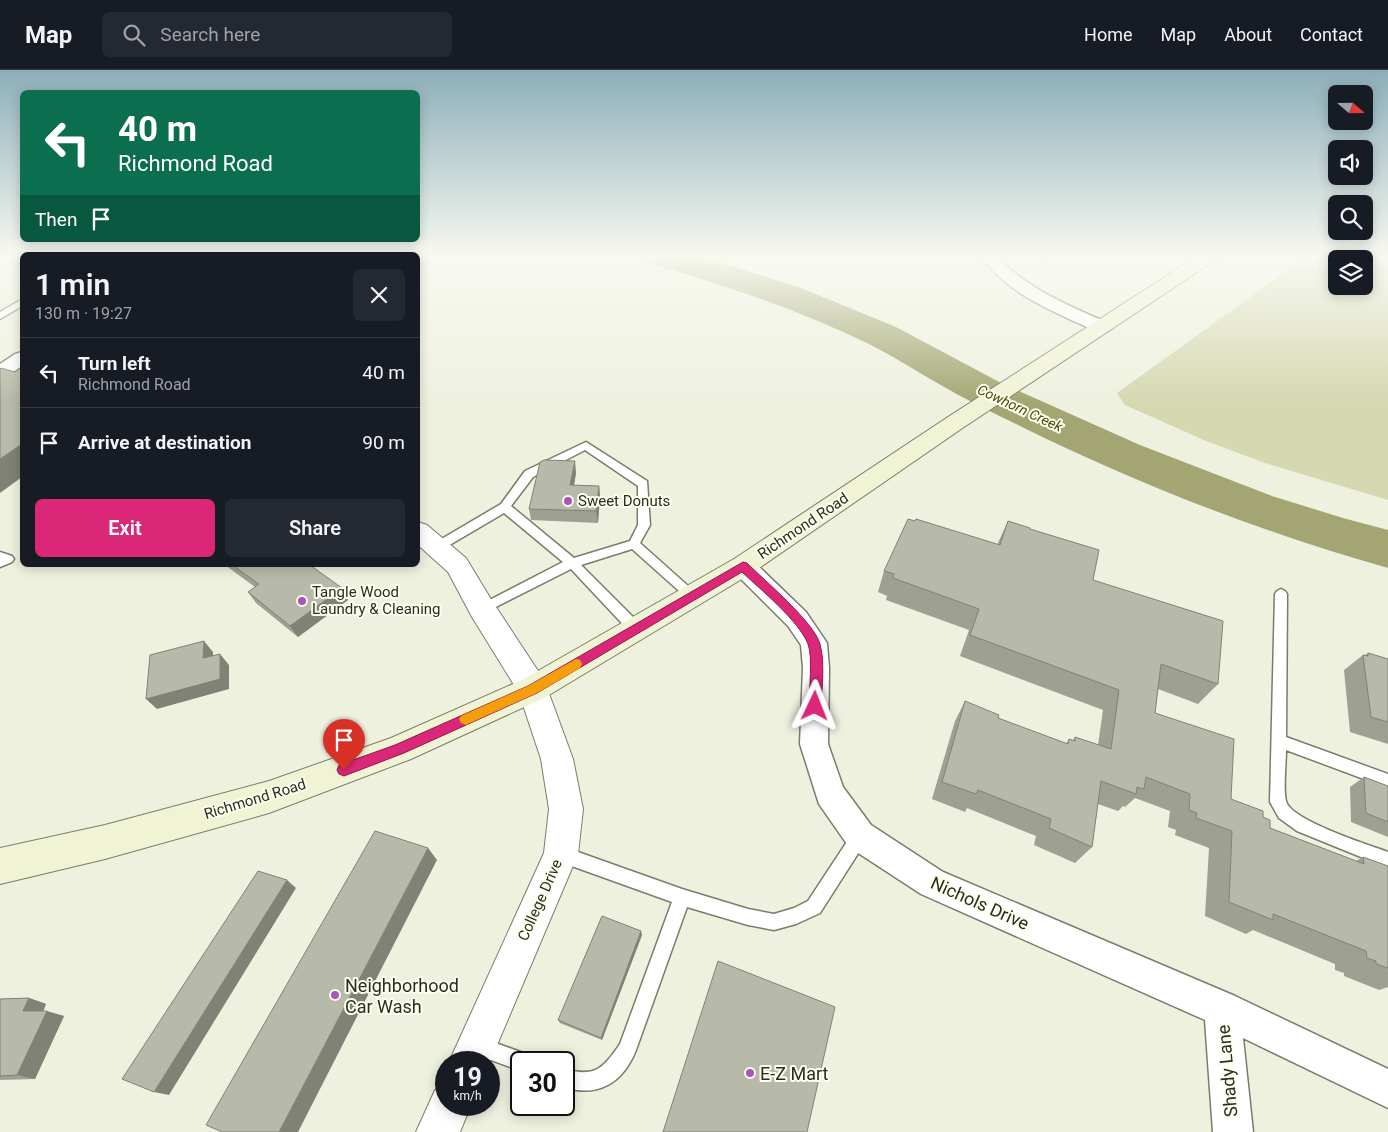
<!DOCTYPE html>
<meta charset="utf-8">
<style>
:root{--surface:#171b24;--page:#242831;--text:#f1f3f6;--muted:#9ea1a6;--line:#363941;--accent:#db2777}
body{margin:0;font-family:Roboto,sans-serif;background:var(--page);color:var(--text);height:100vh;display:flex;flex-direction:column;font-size:19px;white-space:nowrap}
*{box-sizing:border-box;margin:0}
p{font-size:16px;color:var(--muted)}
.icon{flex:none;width:28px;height:28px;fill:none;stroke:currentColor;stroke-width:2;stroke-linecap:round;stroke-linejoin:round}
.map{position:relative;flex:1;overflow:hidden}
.panel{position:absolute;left:20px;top:182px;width:400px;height:315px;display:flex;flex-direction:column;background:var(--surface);border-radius:8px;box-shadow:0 2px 12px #0003}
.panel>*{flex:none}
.top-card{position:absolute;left:20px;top:20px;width:400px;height:152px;border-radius:8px;box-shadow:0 2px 12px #0003;background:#0b6e4f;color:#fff;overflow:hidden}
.needle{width:32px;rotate:110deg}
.fabs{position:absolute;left:1328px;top:15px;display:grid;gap:10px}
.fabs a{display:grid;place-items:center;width:45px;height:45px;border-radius:8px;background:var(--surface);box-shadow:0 2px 12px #0003;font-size:25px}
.speed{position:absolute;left:435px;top:981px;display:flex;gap:10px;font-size:25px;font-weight:700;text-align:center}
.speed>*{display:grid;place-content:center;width:65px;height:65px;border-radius:50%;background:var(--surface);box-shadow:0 2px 12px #0003;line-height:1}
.speed small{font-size:12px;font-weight:400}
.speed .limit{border:2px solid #111;border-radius:8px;background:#fff;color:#111}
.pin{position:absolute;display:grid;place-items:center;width:42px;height:42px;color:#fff;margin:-51px -21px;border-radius:50% 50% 50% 0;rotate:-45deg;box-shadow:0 0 5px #0007}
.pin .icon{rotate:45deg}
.me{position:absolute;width:55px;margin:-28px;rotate:2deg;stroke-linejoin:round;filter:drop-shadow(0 0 4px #0008)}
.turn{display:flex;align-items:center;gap:18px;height:105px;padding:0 15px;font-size:22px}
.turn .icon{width:65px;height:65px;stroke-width:2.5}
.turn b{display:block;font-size:35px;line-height:42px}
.then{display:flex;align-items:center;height:48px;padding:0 15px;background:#0003;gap:10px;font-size:19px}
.round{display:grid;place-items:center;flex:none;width:52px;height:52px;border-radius:8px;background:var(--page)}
.overview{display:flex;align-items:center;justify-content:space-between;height:85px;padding:0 15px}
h1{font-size:30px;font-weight:600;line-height:38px}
.primary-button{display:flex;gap:10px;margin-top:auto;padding:10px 15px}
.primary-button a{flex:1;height:58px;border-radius:8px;background:var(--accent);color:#fff;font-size:20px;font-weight:600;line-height:58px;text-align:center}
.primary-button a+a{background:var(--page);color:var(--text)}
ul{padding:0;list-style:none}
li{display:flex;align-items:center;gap:15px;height:70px;padding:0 15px;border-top:1px solid var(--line)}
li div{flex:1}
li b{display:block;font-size:19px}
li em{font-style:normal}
header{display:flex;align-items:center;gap:30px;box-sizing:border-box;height:70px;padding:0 25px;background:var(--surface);border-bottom:1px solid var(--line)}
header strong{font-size:24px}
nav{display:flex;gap:28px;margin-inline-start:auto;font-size:18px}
.search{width:350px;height:45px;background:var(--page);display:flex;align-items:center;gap:12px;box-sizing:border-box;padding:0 18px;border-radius:8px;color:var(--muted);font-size:19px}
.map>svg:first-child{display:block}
.green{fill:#d5d8b1;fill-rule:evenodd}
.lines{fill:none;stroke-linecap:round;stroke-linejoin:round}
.river{fill:#a3a673;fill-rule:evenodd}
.service-casing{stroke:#7a7c6c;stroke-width:3}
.minor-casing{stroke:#7a7c6c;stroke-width:3}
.tertiary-casing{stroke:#7a7c6c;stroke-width:2}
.secondary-casing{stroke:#7a7c6c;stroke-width:2}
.service{fill:#fff;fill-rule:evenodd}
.minor{fill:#fff;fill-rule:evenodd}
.tertiary{fill:#fff;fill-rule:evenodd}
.secondary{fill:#f1f3d5;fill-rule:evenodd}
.wall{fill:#9ea091}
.shaded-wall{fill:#818276}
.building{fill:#b8baa9;stroke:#818276}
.route{fill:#db2777;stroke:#8e194d}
.slow{fill:#f59e0b}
.poi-dot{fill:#ad53be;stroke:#fdfeec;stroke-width:2}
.labels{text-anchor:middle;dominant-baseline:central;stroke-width:4;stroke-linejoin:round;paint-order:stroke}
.far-water-label{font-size:14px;font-style:italic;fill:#48490a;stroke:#fdfeec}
.poi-label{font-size:15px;fill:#2b2c25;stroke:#fdfeec;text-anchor:start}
.street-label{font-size:15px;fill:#2b2c25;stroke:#fdfeec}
.near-street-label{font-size:18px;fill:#2b2c25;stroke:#fdfeec}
.near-poi-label{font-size:18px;fill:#2b2c25;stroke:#fdfeec;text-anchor:start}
</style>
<header>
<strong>Map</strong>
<div class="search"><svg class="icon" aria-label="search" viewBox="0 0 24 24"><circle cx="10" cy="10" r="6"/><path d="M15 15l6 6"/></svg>Search here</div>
<nav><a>Home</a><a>Map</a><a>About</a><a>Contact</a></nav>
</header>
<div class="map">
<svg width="1388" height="1062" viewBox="0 0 1388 1062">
<rect width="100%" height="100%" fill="#eff1df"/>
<path class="green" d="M1309,185H1388V430L1262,392L1206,371L1125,335L1117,323ZM1336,189H1364V216H1336Z"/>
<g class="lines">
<path class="river" d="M640,185H696L801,218L896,257L1003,314L1140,375L1272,426L1343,448L1388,460V498C1261,462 1140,415 1022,357C994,343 966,330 939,314C916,301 893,286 869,274C797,239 722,214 645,192Z"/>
<defs>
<path id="service" d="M19,231H22V236L0,249V242Z
M586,372L647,411L650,455L640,473L696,523L698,526L696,529H688L632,479L581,495L641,555L642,559L641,563L636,564L631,563L571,499L486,542H478L476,539L478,536L563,492L504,443L441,480H433L431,477L433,474L501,434L525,401ZM585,380L638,416V455L630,471L574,488L511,436L533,407Z
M0,482L12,486L14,489L12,492L0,497Z
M1281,519L1285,521L1287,524L1286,667L1388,704V718L1286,680C1286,693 1283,719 1286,731C1290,750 1369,775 1388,782V798L1297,761L1279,748L1270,732L1275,524L1277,521Z
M860,758L866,761L868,766L866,771L820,843L796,854L774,860L748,855L687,837L636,980C623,1013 598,1028 564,1017V999C595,1007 602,1000 620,974L672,832L555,790L553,784L555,778L561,776L682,819L748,839L774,844L794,838L808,831L854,761Z
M479,967L529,985L531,992H521V1001L472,983L470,976L472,969Z"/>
<path id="minor" d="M980,185H996C1026,219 1068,235 1108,253L1111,257L1108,261L1102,262L1096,261C1054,242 1007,224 980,185Z
M22,282V296L7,306L0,308V294L15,284Z
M743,487L752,490L806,542L827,573L829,598L828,674L843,717L871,755L943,802L1235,926L1388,999V1038L1243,968L1253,1062H1213L1205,950L921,824L849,777L819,734L800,674L803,598L801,575L788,556L734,502L731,496L734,490Z"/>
<path id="tertiary" d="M418,452L427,455L466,488L492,531L544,610L573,689L583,739L578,784L489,994V992H449L544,783L549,739L541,689L519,623L472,547L448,502L418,475Z
M446,1015V1035H471L460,1062H416L435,1020Z"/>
<path id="secondary" d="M1199,185H1220L1217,189L964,357L752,503L544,628L411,689L269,743L105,789L0,814V778L105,755L269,711L391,668L522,610L734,489L948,347Z"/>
</defs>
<use href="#service" class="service-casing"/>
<use href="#minor" class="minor-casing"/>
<use href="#tertiary" class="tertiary-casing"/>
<use href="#secondary" class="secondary-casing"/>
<use href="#service" class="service"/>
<use href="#minor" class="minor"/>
<use href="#tertiary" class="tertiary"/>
<use href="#secondary" class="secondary"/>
</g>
<path class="wall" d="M1039,185H1049L1047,191Z
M576,403L574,415L599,416L600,427L598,453L531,450L529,439Z
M1008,451L1030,459L1093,510L1218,614L1198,634L1158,619L1155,643L1231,729L1263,747L1270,758L1356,791L1363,787L1388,796V917L1379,920L1344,906V903L1335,900V894L1253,860L1246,864L1205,846L1209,778L1175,765L1176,760L1168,757L1170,741L1135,728L1125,737L1123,736L1118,741L1098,734L1092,777L1075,793L1034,775L1036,766L967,738L965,742L932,729L955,651L965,631L998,648L1066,674L1069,669L1073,670L1075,667L1098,675L1103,640L960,586L969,560L886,530L887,526L878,522L884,501L997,475Z
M225,495H310L348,530L298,567L256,533L248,522L255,517Z
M1368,583L1388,589V674L1350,662L1344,600L1363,585H1365Z
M1364,707L1388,716V767L1351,752L1350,717Z
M642,865L602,970L560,953L558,950Z
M29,928L46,934L43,941L64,946L35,1009L0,1010V929Z"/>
<path class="shaded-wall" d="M22,374V407L0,423V389Z
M575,391L576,403L572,426L570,415Z
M599,416L600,427L598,453L596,441Z
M342,518L348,530L298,567L290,556Z
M204,571L213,582V599L203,588Z
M220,584L229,595V619L157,639L146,629Z
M428,778L437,790L298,1062H279Z
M287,810L296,818L169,1025L154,1022Z
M641,861L642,865L602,970L601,968Z
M29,928L46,934L41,947L23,941Z
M47,941L64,946L35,1009L17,1005Z"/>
<path class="building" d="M22,297V374L0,389V299L1,298L15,302Z
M544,390L575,391L570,415L599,416L596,441L529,439L540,392Z
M908,449L915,451L916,449L1000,475L1008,451L1030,458V459L1099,480L1093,510L1223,551L1218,614L1161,594L1155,643L1234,669L1231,729L1263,741V747L1270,750V758L1364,794L1363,787L1388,796V898L1376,894V891L1367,888L1366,881L1273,844V850L1229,832L1232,761L1196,748L1197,743L1189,740L1190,724L1146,707L1144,719L1137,717L1136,724L1101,711L1092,777L1049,758L1051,749L978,720L976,724L942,712L965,631L999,645L998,648L1068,674L1069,669L1075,671V667L1111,679L1119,620L970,565L979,539L893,508L894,504L884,501Z
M232,495H310L342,518L290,556L248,522L259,514Z
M204,571L203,588L220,584V609L146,629L150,585Z
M1368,583L1388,589V652L1371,647L1363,585L1368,586Z
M1364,707L1388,716V752L1366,743Z
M375,761L428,778L279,1062H222L206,1055Z
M258,801L287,810L154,1022L122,1009Z
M602,846L641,861L601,968L558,950Z
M718,891L835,937L807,1062H663Z
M29,928L23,941H47L17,1005L0,1006V929Z"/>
<linearGradient id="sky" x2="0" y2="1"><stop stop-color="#8caeb9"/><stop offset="0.56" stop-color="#f8f9f1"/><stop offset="1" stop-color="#f8f9f1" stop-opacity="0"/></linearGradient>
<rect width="1388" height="333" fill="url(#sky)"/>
<path class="route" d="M743,492L747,493C764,510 814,552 820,574C825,593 822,616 821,636L819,640L815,641L811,640L809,636C809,621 813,587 808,574C799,551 760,519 742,502L537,623L404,683L344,706L339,704L337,700L339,695L395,675L528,616Z"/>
<path class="slow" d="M576,589L580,590L582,594L580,598L537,623L470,653L466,655L461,653L459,649L461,646L528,616Z"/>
<g class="poi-dot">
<circle cx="568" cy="431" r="5"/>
<circle cx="302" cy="531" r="5"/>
<circle cx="335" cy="925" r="5"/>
<circle cx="750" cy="1003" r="5"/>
</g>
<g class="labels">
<g class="far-water-label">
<text transform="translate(1020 338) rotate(25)">Cowhorn Creek</text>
</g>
<g class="poi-label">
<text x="578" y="431">Sweet Donuts</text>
<text x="312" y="522">Tangle Wood<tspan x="312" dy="17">Laundry &amp; Cleaning</tspan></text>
</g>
<g class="street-label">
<text transform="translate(803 456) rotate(-34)">Richmond Road</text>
<text transform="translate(255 729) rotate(-17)">Richmond Road</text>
<text transform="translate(540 830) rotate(-66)">College Drive</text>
</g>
<g class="near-street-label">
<text transform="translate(980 833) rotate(24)">Nichols Drive</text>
<text transform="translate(1227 1001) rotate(-95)">Shady Lane</text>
</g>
<g class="near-poi-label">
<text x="345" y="915">Neighborhood<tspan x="345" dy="21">Car Wash</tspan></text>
<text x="760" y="1003">E-Z Mart</text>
</g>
</g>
</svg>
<div class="fabs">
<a><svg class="needle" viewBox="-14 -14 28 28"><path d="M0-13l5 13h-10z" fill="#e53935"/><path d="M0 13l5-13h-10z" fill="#9ea1a6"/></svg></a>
<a><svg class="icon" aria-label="sound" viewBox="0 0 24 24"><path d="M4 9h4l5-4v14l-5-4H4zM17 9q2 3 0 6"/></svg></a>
<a><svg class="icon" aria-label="search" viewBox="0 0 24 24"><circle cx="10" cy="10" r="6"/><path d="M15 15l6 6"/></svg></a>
<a><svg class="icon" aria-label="layers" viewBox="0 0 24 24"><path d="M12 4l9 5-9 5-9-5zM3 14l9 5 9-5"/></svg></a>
</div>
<div class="speed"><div>19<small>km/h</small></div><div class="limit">30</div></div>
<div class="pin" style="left:344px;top:700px;background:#d93025"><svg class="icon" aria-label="arrive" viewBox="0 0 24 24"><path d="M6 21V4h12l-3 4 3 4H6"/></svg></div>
<svg class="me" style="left:815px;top:636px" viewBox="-20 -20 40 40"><path d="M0-17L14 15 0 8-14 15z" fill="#db2777" stroke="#fff" stroke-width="4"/></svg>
<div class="top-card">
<div class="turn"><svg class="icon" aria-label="left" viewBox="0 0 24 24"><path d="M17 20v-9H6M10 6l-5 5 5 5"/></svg><div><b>40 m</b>Richmond Road</div></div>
<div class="then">Then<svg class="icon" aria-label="arrive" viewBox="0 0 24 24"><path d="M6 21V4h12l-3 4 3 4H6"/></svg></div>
</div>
<section class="panel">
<div class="overview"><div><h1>1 min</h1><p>130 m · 19:27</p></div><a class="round"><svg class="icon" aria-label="close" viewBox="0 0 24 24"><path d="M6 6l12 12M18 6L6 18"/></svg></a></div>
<ul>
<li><svg class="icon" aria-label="left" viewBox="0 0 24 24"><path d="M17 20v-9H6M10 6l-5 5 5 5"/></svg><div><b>Turn left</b><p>Richmond Road</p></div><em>40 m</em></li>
<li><svg class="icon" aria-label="arrive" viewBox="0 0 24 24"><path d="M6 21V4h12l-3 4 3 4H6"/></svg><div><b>Arrive at destination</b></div><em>90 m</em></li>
</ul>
<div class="primary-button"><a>Exit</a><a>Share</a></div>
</section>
</div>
